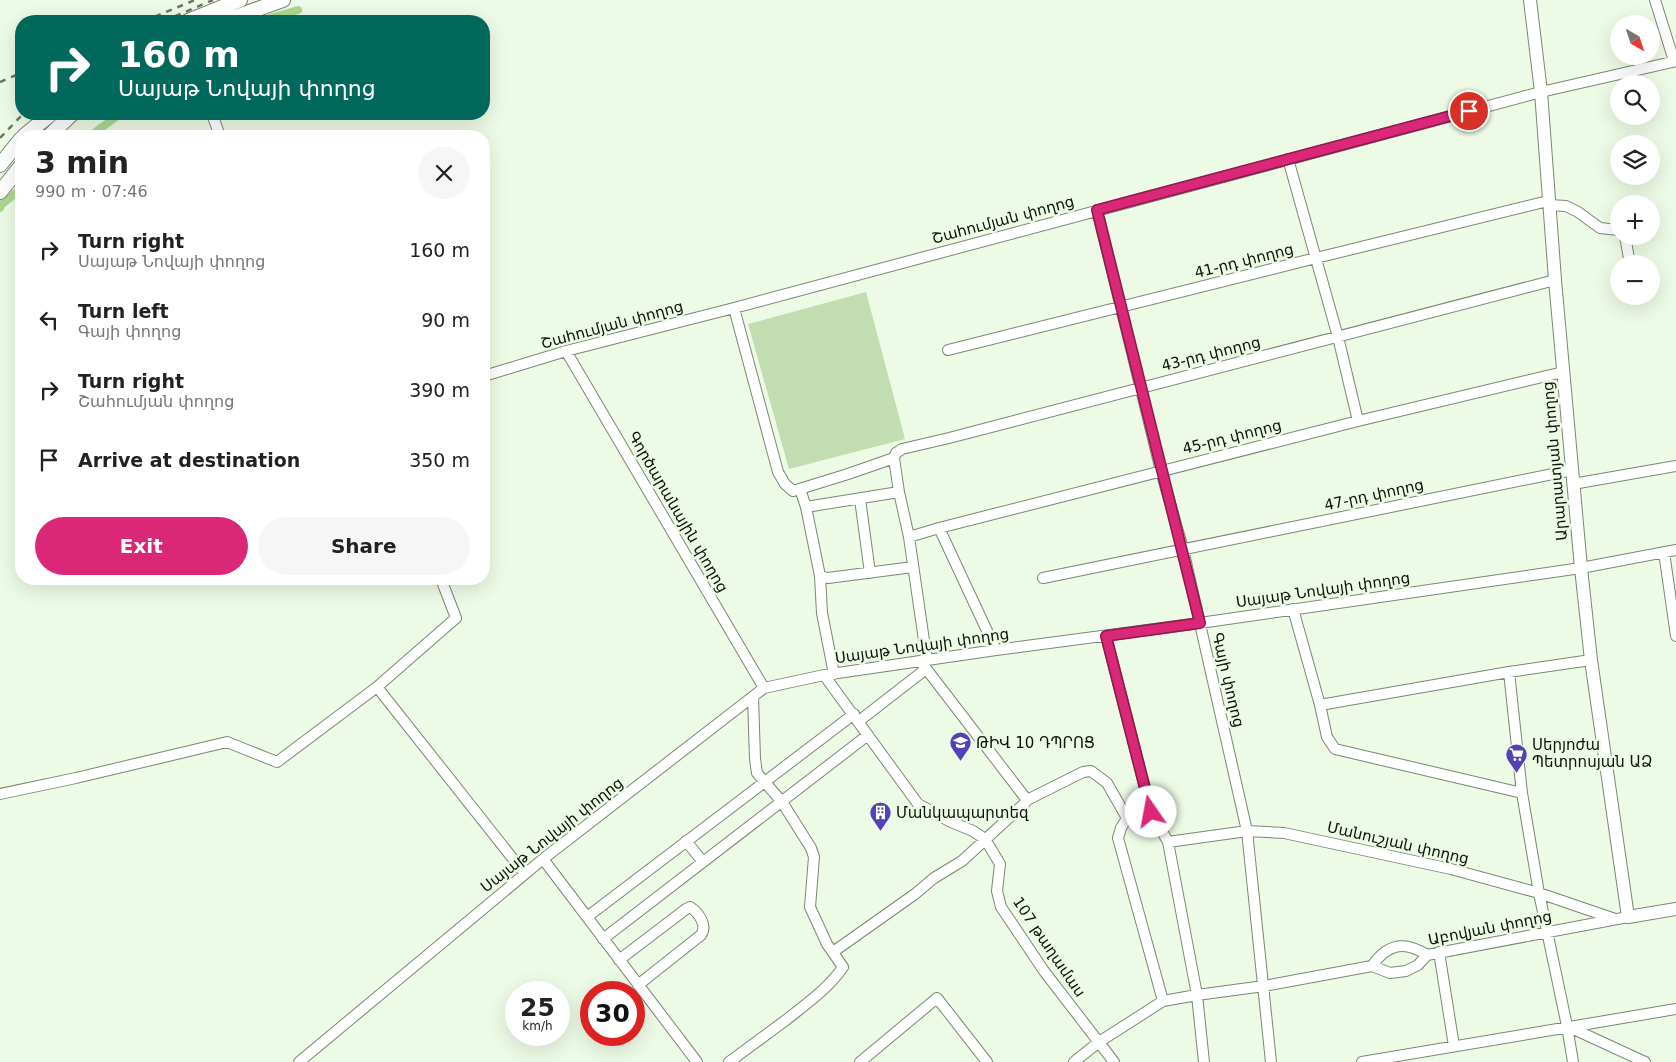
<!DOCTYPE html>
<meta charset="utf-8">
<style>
:root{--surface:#fff;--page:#f6f6f6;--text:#222;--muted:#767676;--accent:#db2777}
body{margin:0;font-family:"DejaVu Sans","Noto Sans Armenian",sans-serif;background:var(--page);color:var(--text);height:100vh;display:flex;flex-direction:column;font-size:19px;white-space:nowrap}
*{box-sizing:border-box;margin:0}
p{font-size:16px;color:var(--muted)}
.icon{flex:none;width:28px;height:28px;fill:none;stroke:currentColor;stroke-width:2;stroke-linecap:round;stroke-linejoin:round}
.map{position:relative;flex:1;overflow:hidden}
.drawer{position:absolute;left:15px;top:130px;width:475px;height:455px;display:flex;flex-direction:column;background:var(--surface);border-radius:20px;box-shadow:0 5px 20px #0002}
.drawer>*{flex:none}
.hud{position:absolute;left:15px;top:15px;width:475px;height:105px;border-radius:20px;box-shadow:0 5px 20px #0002;background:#00695c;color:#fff;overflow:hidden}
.needle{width:32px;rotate:141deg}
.fabs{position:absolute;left:1610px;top:15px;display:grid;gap:10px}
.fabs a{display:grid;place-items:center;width:50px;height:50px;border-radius:50%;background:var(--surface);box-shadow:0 5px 20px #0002;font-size:25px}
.speed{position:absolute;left:505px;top:981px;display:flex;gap:10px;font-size:25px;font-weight:700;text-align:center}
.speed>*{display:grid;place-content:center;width:65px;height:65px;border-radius:50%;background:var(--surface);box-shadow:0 5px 20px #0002;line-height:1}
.speed small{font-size:12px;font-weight:400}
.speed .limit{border:8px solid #d22;background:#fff;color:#111}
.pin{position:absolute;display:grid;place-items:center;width:42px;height:42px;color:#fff;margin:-21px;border:2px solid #fff;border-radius:50%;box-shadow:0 1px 5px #0007}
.me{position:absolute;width:55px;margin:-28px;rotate:348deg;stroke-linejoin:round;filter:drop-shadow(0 0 4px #0008)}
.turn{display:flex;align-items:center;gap:18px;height:105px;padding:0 20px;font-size:22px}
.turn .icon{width:65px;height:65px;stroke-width:2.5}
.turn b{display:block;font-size:35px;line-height:42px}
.round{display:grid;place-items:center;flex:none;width:52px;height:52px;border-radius:26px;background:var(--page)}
.overview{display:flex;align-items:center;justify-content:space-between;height:85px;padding:0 20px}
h1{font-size:30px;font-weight:600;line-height:38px}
.action{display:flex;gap:10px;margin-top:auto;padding:10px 20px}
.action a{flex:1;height:58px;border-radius:30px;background:var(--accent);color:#fff;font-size:20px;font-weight:600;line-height:58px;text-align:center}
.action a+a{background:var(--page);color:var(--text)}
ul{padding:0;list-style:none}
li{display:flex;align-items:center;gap:15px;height:70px;padding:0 20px}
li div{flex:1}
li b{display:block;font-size:19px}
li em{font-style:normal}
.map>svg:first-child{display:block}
.green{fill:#c3ddb3}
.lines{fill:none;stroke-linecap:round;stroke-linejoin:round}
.canal{stroke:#acd790;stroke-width:8}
.minor-casing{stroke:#7b8774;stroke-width:12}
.major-casing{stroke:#7b8774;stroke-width:14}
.highway-casing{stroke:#7b8774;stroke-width:16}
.minor{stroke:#fff;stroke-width:10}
.major{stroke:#fff;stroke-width:12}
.highway{stroke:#fff;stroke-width:14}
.rail{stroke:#6d7568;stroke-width:2.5;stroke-dasharray:6 6;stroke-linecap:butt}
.route-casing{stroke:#8e194d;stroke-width:12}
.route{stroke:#db2777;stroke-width:9}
.labels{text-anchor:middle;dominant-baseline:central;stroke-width:5;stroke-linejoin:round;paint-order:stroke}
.street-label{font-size:15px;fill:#0e120b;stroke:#edfae5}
.poi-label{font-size:15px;fill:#0e120b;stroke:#edfae5;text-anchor:start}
</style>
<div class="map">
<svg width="1676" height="1062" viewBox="0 0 1676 1062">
<rect width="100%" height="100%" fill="#edfae5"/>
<path class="green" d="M866,292L905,439L789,469L748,324Z"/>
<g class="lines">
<path class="canal" d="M260,21L298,10
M90,136L120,114
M0,208L2,204L21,189"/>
<defs>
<path id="minor" d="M1655,0L1674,61
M212,114L220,136
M1288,159L1338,337L1358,421
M1549,205L1566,206L1578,212L1600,228L1619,230
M1097,210L1161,471L1183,549L1247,831L1271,1062
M1625,236L1630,264
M734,308L778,472L785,484L793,491L848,474L894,458L896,453L902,449L949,438L1555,280
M948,350L1316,258L1548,201
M566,351L764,688
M484,376L566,351L734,308L1541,92L1676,61
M894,458L899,492L909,537L927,661
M1573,484L1676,466
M800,489L806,507L820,576L828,578L913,567
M860,499L870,573
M806,507L899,492
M939,528L996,650
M909,537L939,528L1358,421L1563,372
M1664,552L1676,636
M820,576L822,613L834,674
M1043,578L1572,470
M1293,609L1320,705L1327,737L1335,749L1522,793
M1106,636L1151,811L1168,842L1197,995L1204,1062
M1509,672L1522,793L1539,893L1567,1026L1573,1062
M824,675L918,804L951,822L973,831L985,839L1000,864L997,891L1001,907L1044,971L1114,1062
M377,687L525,874
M1320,705L1509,672L1591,660
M859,721L926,669
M0,794L76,778L227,742L277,762L377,687L456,618L441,579
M1027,800L1083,772L1091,771L1107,783L1127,818
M1151,811L1127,818L1121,828L1118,838L1163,1001
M686,841L703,862
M1168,842L1247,831L1284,833L1451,869L1539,893L1615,919
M543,859L697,1062
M587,917L854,714
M603,939L868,735
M833,952L915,894L934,878L962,861L1025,803L1027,800L921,662
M1439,952L1454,1046
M619,960L686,909L690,907C698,912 708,925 701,935L638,985
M1372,966C1387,944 1404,940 1427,955
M1567,1026L1645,1062
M299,1062L543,859L764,688L824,675L996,650L1200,623L1581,568L1676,550
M729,1062C748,1048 767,1034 786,1020C806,1004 829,988 843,967L827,944L810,907L814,857L811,848L782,802L757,773L755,759L753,697
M860,1062L937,998L987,1062
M1074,1062L1099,1042L1163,1001L1197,995L1264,986L1372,966L1390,973L1406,971L1418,965L1427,955L1628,917
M1362,1062L1676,1009"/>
<path id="major" d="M1530,0L1541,92L1555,280L1581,568L1591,660L1628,917L1676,909"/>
<path id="highway" d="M188,21L240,0
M224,21L283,0
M24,136L51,114
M49,136L72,114
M0,165L21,139
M0,192L21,166"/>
</defs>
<use href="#minor" class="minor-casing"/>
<use href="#major" class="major-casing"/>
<use href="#highway" class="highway-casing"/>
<use href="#minor" class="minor"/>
<use href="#major" class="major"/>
<use href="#highway" class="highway"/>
<path class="rail" d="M144,21L195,0
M164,21L213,0
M0,82L21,73
M0,138L23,114"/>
</g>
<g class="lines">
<defs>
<path id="route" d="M1151,812L1106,636L1200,623L1097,210L1469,111"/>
</defs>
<use href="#route" class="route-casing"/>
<use href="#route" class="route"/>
</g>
<defs>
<symbol id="school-pin" viewBox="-11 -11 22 30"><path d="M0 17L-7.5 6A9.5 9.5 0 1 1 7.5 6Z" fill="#5341b9" stroke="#edfae5"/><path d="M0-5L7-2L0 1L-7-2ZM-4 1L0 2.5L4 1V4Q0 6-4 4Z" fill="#fff"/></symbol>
<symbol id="supermarket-pin" viewBox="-11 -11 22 30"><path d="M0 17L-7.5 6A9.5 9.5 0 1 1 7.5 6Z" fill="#5341b9" stroke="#edfae5"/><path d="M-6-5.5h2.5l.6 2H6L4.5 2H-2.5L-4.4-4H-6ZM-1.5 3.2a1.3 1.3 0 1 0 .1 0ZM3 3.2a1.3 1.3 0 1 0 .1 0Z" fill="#fff"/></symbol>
<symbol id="building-pin" viewBox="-11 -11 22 30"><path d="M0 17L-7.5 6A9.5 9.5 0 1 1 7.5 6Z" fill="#5341b9" stroke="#edfae5"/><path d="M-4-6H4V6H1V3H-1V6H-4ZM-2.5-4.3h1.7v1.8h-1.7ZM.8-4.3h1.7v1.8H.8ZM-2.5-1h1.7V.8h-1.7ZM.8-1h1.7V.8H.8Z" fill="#fff"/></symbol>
</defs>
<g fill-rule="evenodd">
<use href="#school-pin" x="948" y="730" width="25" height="34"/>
<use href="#supermarket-pin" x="1504" y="742" width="25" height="34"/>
<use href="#building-pin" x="868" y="800" width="25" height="34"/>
</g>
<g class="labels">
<g class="street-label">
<text transform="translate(1003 220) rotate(-15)">Շահումյան փողոց</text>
<text transform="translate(1244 261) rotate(-14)">41-րդ փողոց</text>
<text transform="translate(612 325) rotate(-15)">Շահումյան փողոց</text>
<text transform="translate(1211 354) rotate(-14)">43-րդ փողոց</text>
<text transform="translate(1232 437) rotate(-14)">45-րդ փողոց</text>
<text transform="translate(1555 461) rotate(-95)">Արարատյան փողոց</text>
<text transform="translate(1374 495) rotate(-12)">47-րդ փողոց</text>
<text transform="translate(678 512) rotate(60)">Գործարանային փողոց</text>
<text transform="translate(1323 590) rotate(-8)">Սայաթ Նովայի փողոց</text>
<text transform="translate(922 646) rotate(-8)">Սայաթ Նովայի փողոց</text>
<text transform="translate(1228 680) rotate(77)">Գայի փողոց</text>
<text transform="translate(552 835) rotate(-38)">Սայաթ Նովայի փողոց</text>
<text transform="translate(1398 843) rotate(13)">Մանուշյան փողոց</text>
<text transform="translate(1490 928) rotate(-11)">Աբովյան փողոց</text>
<text transform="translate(1049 947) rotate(56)">107 թաղամաս</text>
</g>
<g class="poi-label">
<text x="976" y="743">ԹԻՎ 10 ԴՊՐՈՑ</text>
<text x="1532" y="745">Սերյոժա<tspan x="1532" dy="17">Պետրոսյան ԱՁ</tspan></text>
<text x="896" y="813">Մանկապարտեզ</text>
</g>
</g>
</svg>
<div class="fabs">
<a><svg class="needle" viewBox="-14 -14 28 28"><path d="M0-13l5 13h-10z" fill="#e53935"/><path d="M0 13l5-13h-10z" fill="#767676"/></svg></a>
<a><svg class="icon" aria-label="search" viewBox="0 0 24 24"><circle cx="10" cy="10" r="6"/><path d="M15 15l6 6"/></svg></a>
<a><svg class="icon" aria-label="layers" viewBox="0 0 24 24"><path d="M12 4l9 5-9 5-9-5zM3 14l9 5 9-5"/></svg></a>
<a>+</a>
<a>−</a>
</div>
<div class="speed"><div>25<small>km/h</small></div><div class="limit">30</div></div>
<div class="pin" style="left:1469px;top:111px;background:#d93025"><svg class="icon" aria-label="arrive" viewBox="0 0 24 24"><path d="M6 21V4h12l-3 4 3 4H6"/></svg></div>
<svg class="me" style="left:1151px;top:812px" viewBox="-20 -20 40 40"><circle r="19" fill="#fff"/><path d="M0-13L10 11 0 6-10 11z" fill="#db2777"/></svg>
<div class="hud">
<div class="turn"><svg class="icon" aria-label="right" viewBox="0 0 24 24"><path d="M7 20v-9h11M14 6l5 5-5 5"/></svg><div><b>160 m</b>Սայաթ Նովայի փողոց</div></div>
</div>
<section class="drawer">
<div class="overview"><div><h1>3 min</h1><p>990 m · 07:46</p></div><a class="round"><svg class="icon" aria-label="close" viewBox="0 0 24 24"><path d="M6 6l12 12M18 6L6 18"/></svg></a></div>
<ul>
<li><svg class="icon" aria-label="right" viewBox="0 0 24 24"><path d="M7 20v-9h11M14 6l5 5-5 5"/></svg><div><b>Turn right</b><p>Սայաթ Նովայի փողոց</p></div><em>160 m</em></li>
<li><svg class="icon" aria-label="left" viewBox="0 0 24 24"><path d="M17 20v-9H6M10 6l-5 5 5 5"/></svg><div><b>Turn left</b><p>Գայի փողոց</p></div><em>90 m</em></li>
<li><svg class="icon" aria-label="right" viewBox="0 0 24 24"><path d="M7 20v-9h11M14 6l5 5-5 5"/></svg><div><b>Turn right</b><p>Շահումյան փողոց</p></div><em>390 m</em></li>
<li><svg class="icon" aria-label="arrive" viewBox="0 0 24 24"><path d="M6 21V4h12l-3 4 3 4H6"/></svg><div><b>Arrive at destination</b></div><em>350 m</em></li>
</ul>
<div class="action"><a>Exit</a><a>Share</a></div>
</section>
</div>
